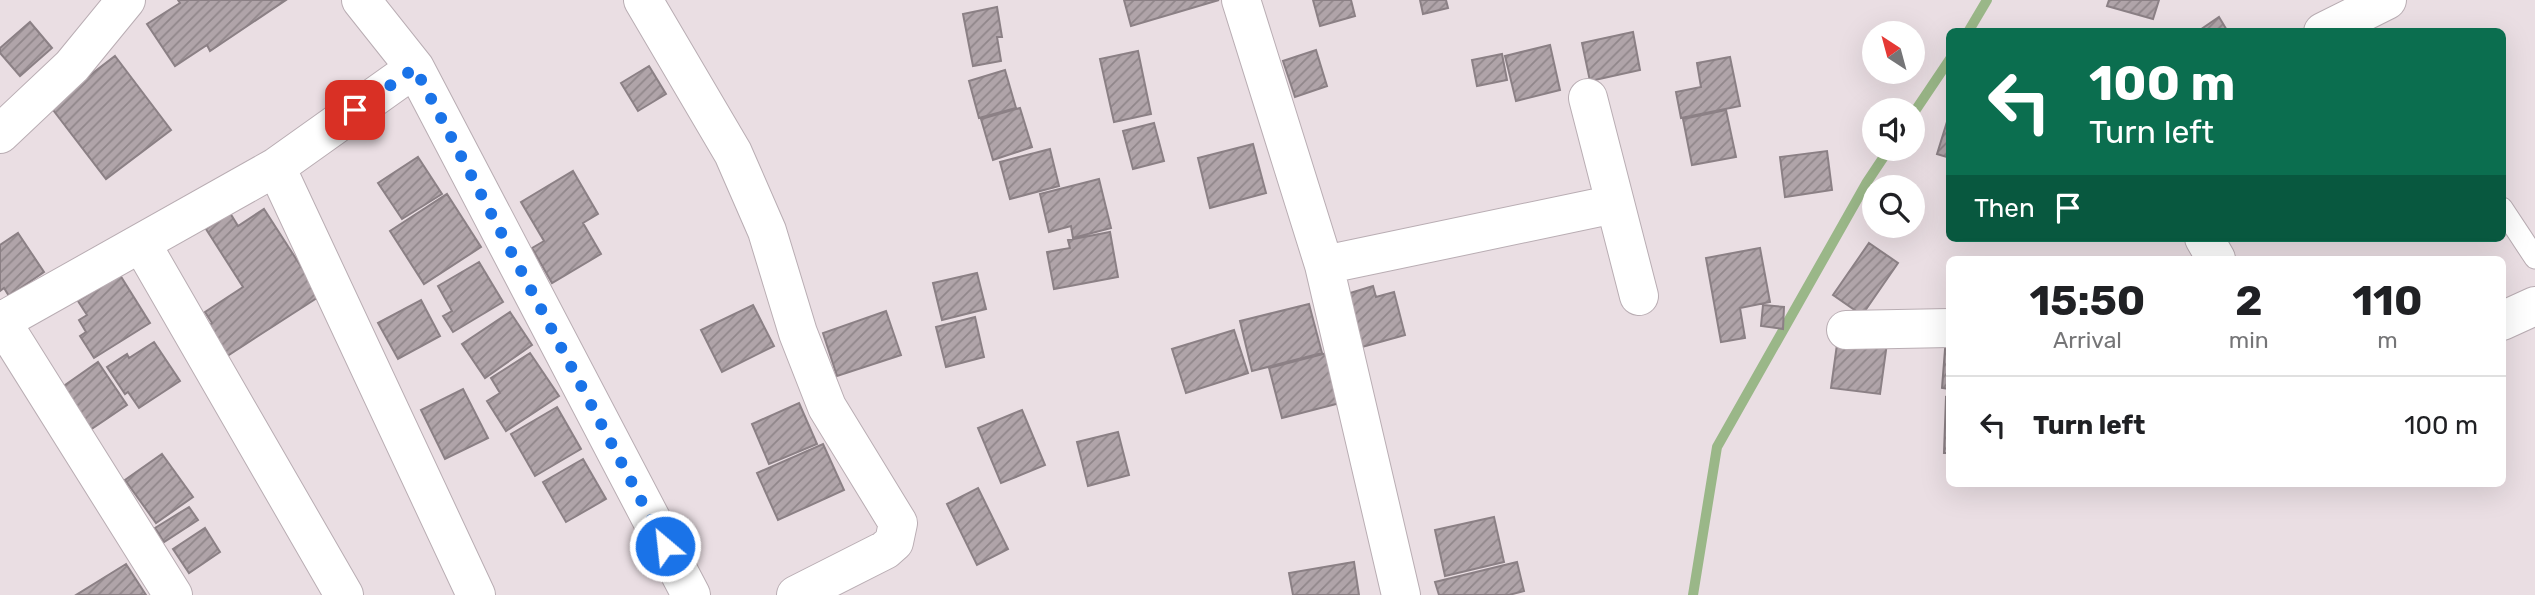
<!DOCTYPE html>
<style>
:root{--surface:#fff;--page:#f2f2f2;--text:#202124;--muted:#757577;--line:#e0e0e0}
body{margin:0;font-family:Rubik,sans-serif;background:var(--page);color:var(--text);height:100vh;display:flex;flex-direction:column;font-size:26px;white-space:nowrap}
*{box-sizing:border-box;margin:0}
p{font-size:23px;color:var(--muted)}
.icon{flex:none;width:38px;height:38px;fill:none;stroke:currentColor;stroke-width:2;stroke-linecap:round;stroke-linejoin:round}
.map{position:relative;flex:1;overflow:hidden}
.side{position:absolute;left:1946px;top:256px;width:560px;height:231px;display:flex;flex-direction:column;background:var(--surface);border-radius:10px;box-shadow:0 7px 28px #0002}
.side>*{flex:none}
.guide{position:absolute;left:1946px;top:28px;width:560px;height:214px;border-radius:10px;box-shadow:0 7px 28px #0002;background:#0b6e4f;color:#fff;overflow:hidden}
.needle{width:46px;rotate:324deg}
.controls{position:absolute;left:1862px;top:21px;display:grid;gap:14px}
.controls a{display:grid;place-items:center;width:63px;height:63px;border-radius:50%;background:var(--surface);box-shadow:0 7px 28px #0002;font-size:35px}
.pin{position:absolute;display:grid;place-items:center;width:60px;height:60px;color:#fff;margin:-30px;border-radius:14px;box-shadow:0 4px 10px #0006}
.me{position:absolute;width:77px;margin:-38px;rotate:332deg;stroke-linejoin:round;filter:drop-shadow(0 0 5px #0008)}
.turn{display:flex;align-items:center;gap:24px;height:147px;padding:0 28px;font-size:32px}
.turn .icon{width:91px;height:91px;stroke-width:2.5}
.turn b{display:block;font-size:49px;line-height:60px}
.then{display:flex;align-items:center;height:66px;padding:0 28px;background:#0003;gap:14px;font-size:26px}
.eta{display:flex;justify-content:space-evenly;align-items:center;height:119px;text-align:center}
.eta b{font-size:42px;font-weight:700;line-height:49px}
ul{padding:0;list-style:none}
li{display:flex;align-items:center;gap:21px;height:98px;padding:0 28px;border-top:2px solid var(--line)}
li div{flex:1}
li b{display:block;font-size:26px}
li em{font-style:normal}
.map>svg:first-child{display:block}
.lines{fill:none;stroke-linecap:round;stroke-linejoin:round}
.stream{stroke:#9ab788;stroke-width:10}
.building{fill:url(#building-hatch);stroke:#8b8085;stroke-width:2}
.service-casing{stroke:#b9adb3;stroke-width:23}
.minor-casing{stroke:#b9adb3;stroke-width:40}
.service{stroke:#fff;stroke-width:21}
.minor{stroke:#fff;stroke-width:38}
.route{stroke:#1a73e8;stroke-width:12;stroke-dasharray:0 21.6}
</style>
<div class="map">
<svg width="2535" height="595" viewBox="0 0 2535 595">
<defs>
<pattern id="building-hatch" width="6" height="6" patternUnits="userSpaceOnUse" patternTransform="scale(1.75)"><rect width="6" height="6" fill="#b0a4a9"/><path d="M-1 1l2-2M0 6l6-6M5 7l2-2" fill="none" stroke="#90868a"/></pattern>
</defs>
<rect width="100%" height="100%" fill="#eadee3"/>
<g class="lines">
<path class="stream" d="M1968,32L1987,0
M1913,114L1950,59
M1693,595L1717,447L1867,182L1889,149"/>
</g>
<path class="building" d="M178,0H286L210,51L207,45L175,66L147,24L180,3Z
M1124,0H1219L1131,26Z
M1313,0H1351L1355,16L1320,26Z
M1420,0H1446L1448,8L1423,14Z
M2109,0H2159L2153,19L2107,6Z
M997,7L1002,37H997L1001,61L973,66L963,14Z
M2219,17L2228,32H2197Z
M30,22L52,48L20,76L0,53V48Z
M1633,32L1640,70L1590,81L1582,43Z
M1550,45L1560,90L1516,101L1505,56Z
M1316,50L1327,86L1295,97L1283,61Z
M1138,51L1151,114L1114,122L1100,59Z
M1502,54L1507,80L1477,86L1472,60Z
M115,56L171,130L106,179L50,106Z
M1730,57L1740,106L1681,118L1676,92L1701,87L1697,63Z
M649,66L666,94L638,111L621,83Z
M1005,70L1016,108L979,118L969,81Z
M1020,108L1032,147L993,160L981,119Z
M1726,110L1736,157L1692,165L1683,119Z
M1950,112V158L1937,154Z
M1154,123L1164,161L1133,169L1123,131Z
M1253,144L1266,193L1210,208L1198,158Z
M1050,149L1059,186L1010,199L1000,162Z
M1827,151L1832,190L1785,197L1780,157Z
M418,157L442,194L402,219L378,183Z
M573,171L598,214L583,223L601,254L552,283L532,248L544,241L521,202Z
M1099,179L1111,228L1073,238L1071,226L1049,232L1040,194Z
M447,194L481,247L424,284L390,231Z
M264,209L320,296L221,360L202,330L212,323L205,312L243,287L206,229L230,213L238,226Z
M1110,232L1118,277L1054,289L1047,252L1070,248L1068,240Z
M18,233L44,272L9,296L4,288L0,291V245Z
M1869,243L1898,263L1862,315L1833,295Z
M1760,248L1770,302L1740,308L1745,338L1721,342L1706,258Z
M479,262L503,302L453,332L443,316L452,311L438,286Z
M977,273L986,309L942,320L933,283Z
M120,275L150,323L94,358L80,336L86,332L79,320L87,315L78,301Z
M1373,286L1376,297L1394,292L1405,335L1362,347L1347,294Z
M421,300L440,336L398,359L378,323Z
M1309,304L1322,353L1252,371L1240,321Z
M753,305L774,346L722,372L701,330Z
M1763,305L1784,307L1783,329L1761,326Z
M886,311L901,355L837,376L823,333Z
M510,312L532,345L485,378L462,344Z
M975,317L984,357L946,367L936,327Z
M1234,330L1248,373L1186,393L1172,349Z
M1838,337L1887,343L1880,394L1831,388Z
M1946,337H1950V389L1942,388Z
M154,342L180,381L139,408L128,392L125,394L107,367L127,354L129,358Z
M530,353L559,396L506,431L487,401L500,393L491,378Z
M1327,353L1340,403L1282,418L1269,368Z
M98,362L127,405L87,432L58,390Z
M463,389L488,438L445,459L421,410Z
M1946,397L1950,398V453H1944Z
M799,403L817,444L769,464L752,424Z
M557,407L581,449L535,476L511,434Z
M1022,410L1045,465L1001,483L978,428Z
M1118,432L1129,475L1088,486L1077,442Z
M823,444L844,490L778,520L757,473Z
M162,454L193,497L156,523L125,480Z
M583,459L606,499L566,522L543,482Z
M978,488L1008,549L977,565L947,504Z
M189,507L198,520L164,542L155,528Z
M1494,517L1504,562L1445,576L1435,530Z
M205,528L220,552L189,573L173,549Z
M1354,562L1359,595H1293L1289,573Z
M1517,562L1524,591L1509,595H1439L1435,582Z
M126,564L146,595H76Z"/>
<g class="lines">
<defs>
<path id="service" d="M2502,208L2535,258"/>
<path id="minor" d="M361,0L415,68L691,595
M643,0L733,153L767,231L798,333L827,407L898,523L894,542L885,550L796,595
M1241,0L1324,265L1401,595
M2323,32L2387,0
M1588,98L1639,296
M0,134L72,66L126,0
M276,167L476,595
M2204,238L2216,259
M141,243L344,595
M1324,265L1615,204
M0,319L173,595
M2,321L276,167L415,68
M2502,321L2535,306
M1846,330L1950,328"/>
</defs>
<use href="#service" class="service-casing"/>
<use href="#minor" class="minor-casing"/>
<use href="#service" class="service"/>
<use href="#minor" class="minor"/>
</g>
<g class="lines">
<path class="route" d="M355,110L415,68L665,546"/>
</g>
</svg>
<div class="controls">
<a><svg class="needle" viewBox="-14 -14 28 28"><path d="M0-13l5 13h-10z" fill="#e53935"/><path d="M0 13l5-13h-10z" fill="#757577"/></svg></a>
<a><svg class="icon" aria-label="sound" viewBox="0 0 24 24"><path d="M4 9h4l5-4v14l-5-4H4zM17 9q2 3 0 6"/></svg></a>
<a><svg class="icon" aria-label="search" viewBox="0 0 24 24"><circle cx="10" cy="10" r="6"/><path d="M15 15l6 6"/></svg></a>
</div>
<div class="pin" style="left:355px;top:110px;background:#d93025"><svg class="icon" aria-label="arrive" viewBox="0 0 24 24"><path d="M6 21V4h12l-3 4 3 4H6"/></svg></div>
<svg class="me" style="left:665px;top:546px" viewBox="-20 -20 40 40"><circle r="17" fill="#1a73e8" stroke="#fff" stroke-width="3"/><path d="M0-11L8 9 0 5-8 9z" fill="#fff"/></svg>
<div class="guide">
<div class="turn"><svg class="icon" aria-label="left" viewBox="0 0 24 24"><path d="M17 20v-9H6M10 6l-5 5 5 5"/></svg><div><b>100 m</b>Turn left</div></div>
<div class="then">Then<svg class="icon" aria-label="arrive" viewBox="0 0 24 24"><path d="M6 21V4h12l-3 4 3 4H6"/></svg></div>
</div>
<section class="side">
<div class="eta">
<div><b>15:50</b><p>Arrival</p></div>
<div><b>2</b><p>min</p></div>
<div><b>110</b><p>m</p></div>
</div>
<ul>
<li><svg class="icon" aria-label="left" viewBox="0 0 24 24"><path d="M17 20v-9H6M10 6l-5 5 5 5"/></svg><div><b>Turn left</b></div><em>100 m</em></li>
</ul>
</section>
</div>
